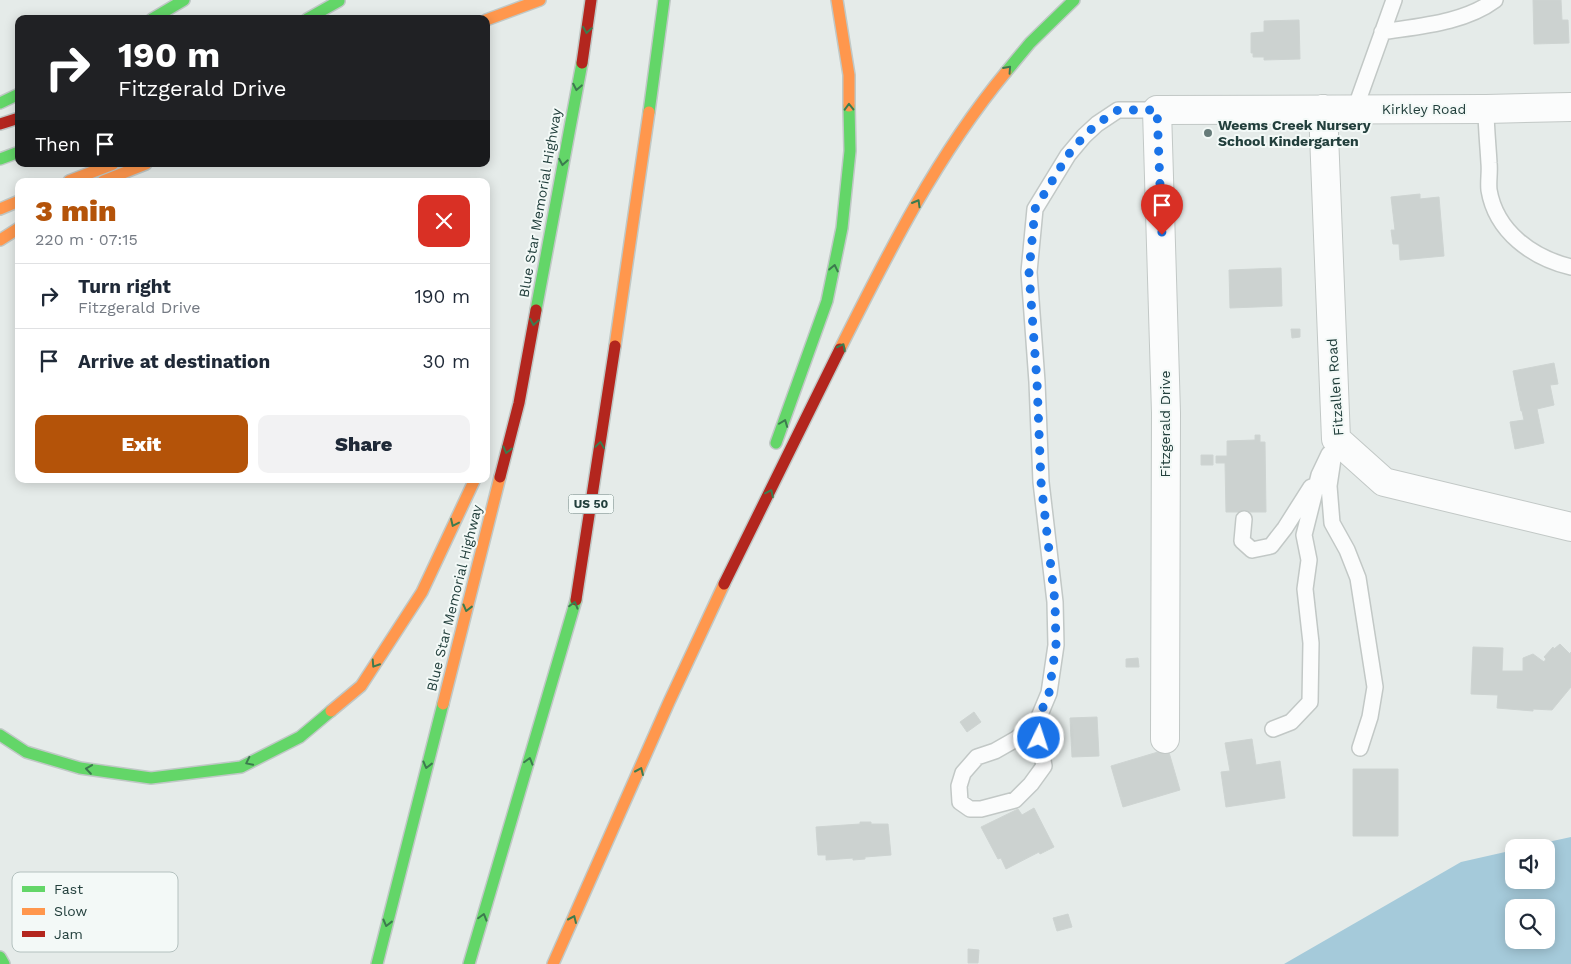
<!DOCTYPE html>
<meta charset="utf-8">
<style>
:root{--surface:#fff;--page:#f2f2f3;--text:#1f2937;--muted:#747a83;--line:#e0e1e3;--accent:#b45309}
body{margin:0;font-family:"Work Sans",sans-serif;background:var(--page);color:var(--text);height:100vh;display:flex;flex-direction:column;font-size:19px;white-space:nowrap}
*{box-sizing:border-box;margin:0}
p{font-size:16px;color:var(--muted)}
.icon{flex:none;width:28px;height:28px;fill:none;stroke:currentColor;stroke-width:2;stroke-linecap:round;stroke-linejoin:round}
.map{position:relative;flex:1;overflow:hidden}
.details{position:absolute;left:15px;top:178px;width:475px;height:305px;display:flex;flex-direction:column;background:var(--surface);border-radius:10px;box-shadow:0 2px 12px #0003}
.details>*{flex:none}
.banner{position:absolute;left:15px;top:15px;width:475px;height:152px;border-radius:10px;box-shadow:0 2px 12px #0003;background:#202124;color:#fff;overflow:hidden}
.fabs{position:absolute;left:1505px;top:839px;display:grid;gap:10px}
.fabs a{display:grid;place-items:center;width:50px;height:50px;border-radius:10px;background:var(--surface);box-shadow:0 2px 12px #0003;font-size:25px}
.pin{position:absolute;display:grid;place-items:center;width:42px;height:42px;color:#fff;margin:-51px -21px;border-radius:50% 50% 50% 0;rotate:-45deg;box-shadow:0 0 5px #0007}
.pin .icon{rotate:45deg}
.me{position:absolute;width:55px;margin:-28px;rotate:4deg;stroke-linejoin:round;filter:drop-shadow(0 0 4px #0008)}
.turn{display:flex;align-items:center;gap:18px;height:105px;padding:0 20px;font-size:22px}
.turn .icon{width:65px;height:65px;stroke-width:2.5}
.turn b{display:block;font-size:35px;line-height:42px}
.then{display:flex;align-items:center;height:48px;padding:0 20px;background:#0003;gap:10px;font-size:19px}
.round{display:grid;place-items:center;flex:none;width:52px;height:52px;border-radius:10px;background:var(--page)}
.headline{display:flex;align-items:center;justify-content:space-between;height:85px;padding:0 20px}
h1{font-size:30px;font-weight:800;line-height:38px;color:var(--accent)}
.cta{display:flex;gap:10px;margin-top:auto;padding:10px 20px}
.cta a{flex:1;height:58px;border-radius:10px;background:var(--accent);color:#fff;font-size:20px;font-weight:800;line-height:58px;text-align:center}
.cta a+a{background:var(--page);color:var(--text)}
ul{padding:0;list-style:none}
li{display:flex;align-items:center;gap:15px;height:65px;padding:0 20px;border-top:1px solid var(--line)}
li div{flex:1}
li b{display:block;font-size:19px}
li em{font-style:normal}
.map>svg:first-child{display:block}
.water{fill:#a5cada;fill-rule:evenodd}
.building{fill:#ccd2d0;stroke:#ced4d2}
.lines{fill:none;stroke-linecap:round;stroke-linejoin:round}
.lane-casing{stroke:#c2c8c6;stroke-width:18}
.street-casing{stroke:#c2c8c6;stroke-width:30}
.fast-casing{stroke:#c0c8c6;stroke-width:14}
.slow-casing{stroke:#c0c8c6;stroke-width:14}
.jam-casing{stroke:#c0c8c6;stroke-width:14}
.lane{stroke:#fbfcfc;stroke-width:15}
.street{stroke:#fbfcfc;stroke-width:28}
.fast{stroke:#63d668;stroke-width:11}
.slow{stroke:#ff974d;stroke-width:11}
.jam{stroke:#b3261e;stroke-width:11}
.oneway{stroke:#3c7b4e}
.route{stroke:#1a73e8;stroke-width:9;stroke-dasharray:0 16.2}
.poi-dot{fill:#667b79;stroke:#f3f9f7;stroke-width:2}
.labels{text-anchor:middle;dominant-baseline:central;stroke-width:4;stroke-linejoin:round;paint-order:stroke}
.shield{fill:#f3f9f7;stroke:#617774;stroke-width:1}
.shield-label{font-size:12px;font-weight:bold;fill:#223f3c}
.street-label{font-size:14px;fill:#223f3c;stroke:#f3f9f7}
.poi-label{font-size:14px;font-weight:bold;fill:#223f3c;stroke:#f3f9f7;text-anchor:start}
.key{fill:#f3f9f7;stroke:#b4c1bf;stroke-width:1}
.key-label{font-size:14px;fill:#223f3c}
</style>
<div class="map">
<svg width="1571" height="964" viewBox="0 0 1571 964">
<rect width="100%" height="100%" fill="#e5ebe9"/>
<path class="water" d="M1571,837V964H1284L1461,862L1514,850V880H1546V848L1525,847ZM1514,908H1546V940H1514Z"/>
<path class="building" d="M1533,0H1561L1562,20H1568L1569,43L1534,44Z
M1299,20L1300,59L1264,60V57H1253V53H1251V33L1264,32V21Z
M1420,194V199L1439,197L1444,256L1400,260L1399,244H1393L1391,230H1395L1391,197Z
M1281,268L1282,306L1230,308L1229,270Z
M1291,329H1300V337L1292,338Z
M1554,363L1558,384L1550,385L1554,405L1537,409L1544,443L1515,449L1510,422L1524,420L1522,411H1521L1513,371Z
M1255,435H1260V442H1265L1266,512H1226L1225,463H1216V456H1227V441L1255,440Z
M1201,455H1213V465H1201Z
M1560,644L1570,654L1571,652V687L1552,710L1533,709V711L1497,708L1498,695L1471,694L1473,647L1503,648L1502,671H1523V658L1533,654L1544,662L1546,659L1544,657L1553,647L1554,649Z
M1138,658L1139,667H1126V659Z
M974,712L981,722L967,732L960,722Z
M1097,717L1099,756L1072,757L1070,718Z
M1252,739L1256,765L1280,761L1285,798L1226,807L1221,772L1230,771L1225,743Z
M1168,749L1180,790L1123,807L1111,766Z
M1353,769H1398V836H1353Z
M1034,808L1054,847L1040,854L1039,852L1006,869L1001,858L998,859L981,827L1018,809L1022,815Z
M860,822H871V824H888L891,855L865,857V859L853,860V858L826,860V855H818L816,827L860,824Z
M1068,914L1072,927L1057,931L1053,918Z
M968,949L979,950L978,963H968Z"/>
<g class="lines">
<defs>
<path id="lane" d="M1382,32C1420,26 1464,23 1495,0
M1355,109L1394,0
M1486,109C1486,127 1488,145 1489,163C1490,172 1488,181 1489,190C1496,232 1533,258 1571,267
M1336,439L1329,486L1332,523L1347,550L1358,578L1375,687L1370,717L1360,748
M1244,519L1242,541L1252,550L1271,546L1285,528L1311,487
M1036,724L1016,739L995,751L977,757L963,773L959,786L960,802L970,809H981L1015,800L1031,784L1044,766L1036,724L1049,693L1056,645L1055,602L1041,482L1037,382L1029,272L1035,209L1068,155L1084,136L1097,124L1118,110H1157
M1273,729L1291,722L1310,702L1311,643L1305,589L1309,560L1304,535L1319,475L1329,454"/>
<path id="street" d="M1323,109L1336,439L1384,482L1571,527
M1165,739L1166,413L1157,110L1486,109L1571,107"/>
<path id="fast" d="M152,19L184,0
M307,19L339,1
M1006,72L1030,43L1074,0
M0,103L19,94
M649,112L664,0
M0,159L19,152
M536,310L582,63
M776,443L827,301L842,228L850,151L849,106
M0,735L26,752L80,768L151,778L241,767L300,737L331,711
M0,957L4,964
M377,964L443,704
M469,964L576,600"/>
<path id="slow" d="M837,0L849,75V106
M486,20L540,0
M69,181L113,164
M103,181L146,164
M0,209L19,201
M0,240L19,228
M615,346L649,112
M840,349C888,253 937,155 1006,72
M443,704L500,477
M331,711L361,686L422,592L475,479
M553,964L669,702L724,584"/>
<path id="jam" d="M582,63L591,0
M0,124L19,118
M500,477L519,403L536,310
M724,584L840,349
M576,600L615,346"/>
</defs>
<use href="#lane" class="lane-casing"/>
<use href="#street" class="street-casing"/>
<use href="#fast" class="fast-casing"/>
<use href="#slow" class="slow-casing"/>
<use href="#jam" class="jam-casing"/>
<use href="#lane" class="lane"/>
<use href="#street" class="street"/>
<use href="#fast" class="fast"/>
<use href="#slow" class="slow"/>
<use href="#jam" class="jam"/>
</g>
<defs><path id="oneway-chevron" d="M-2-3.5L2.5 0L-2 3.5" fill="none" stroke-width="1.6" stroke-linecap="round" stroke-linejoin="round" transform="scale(1.25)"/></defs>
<g class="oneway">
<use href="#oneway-chevron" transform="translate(587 30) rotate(99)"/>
<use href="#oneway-chevron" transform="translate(1008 69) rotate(-48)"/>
<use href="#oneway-chevron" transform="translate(577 87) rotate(101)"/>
<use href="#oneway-chevron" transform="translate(849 107) rotate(-91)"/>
<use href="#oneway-chevron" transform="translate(563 162) rotate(100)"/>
<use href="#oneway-chevron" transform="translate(917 203) rotate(-60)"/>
<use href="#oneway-chevron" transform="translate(834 268) rotate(-78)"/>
<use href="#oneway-chevron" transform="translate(534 322) rotate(100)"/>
<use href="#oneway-chevron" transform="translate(842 347) rotate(-63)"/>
<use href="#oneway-chevron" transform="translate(784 423) rotate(-69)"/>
<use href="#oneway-chevron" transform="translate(600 445) rotate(-82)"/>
<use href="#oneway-chevron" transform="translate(507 450) rotate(104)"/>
<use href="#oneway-chevron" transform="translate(770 493) rotate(-64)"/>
<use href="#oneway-chevron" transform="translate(454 523) rotate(115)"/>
<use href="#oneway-chevron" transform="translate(574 605) rotate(-74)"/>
<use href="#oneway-chevron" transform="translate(467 608) rotate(104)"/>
<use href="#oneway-chevron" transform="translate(375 664) rotate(123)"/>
<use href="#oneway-chevron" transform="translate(529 761) rotate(-74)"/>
<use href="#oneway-chevron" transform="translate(249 762) rotate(154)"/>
<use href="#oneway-chevron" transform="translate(427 765) rotate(104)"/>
<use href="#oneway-chevron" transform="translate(89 769) rotate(-172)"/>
<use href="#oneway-chevron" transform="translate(640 771) rotate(-66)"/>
<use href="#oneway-chevron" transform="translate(483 917) rotate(-74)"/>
<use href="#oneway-chevron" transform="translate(573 919) rotate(-66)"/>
<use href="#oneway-chevron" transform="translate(387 923) rotate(104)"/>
</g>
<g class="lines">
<path class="route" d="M1039,738L1036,724L1049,693L1056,645L1055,602L1041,482L1037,382L1029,272L1035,209L1068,155L1084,136L1097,124L1118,110H1157L1162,235"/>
</g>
<circle class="poi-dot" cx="1208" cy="133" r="5"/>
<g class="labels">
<rect class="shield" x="568.5" y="494.5" width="45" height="19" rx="4"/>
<g class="shield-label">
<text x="591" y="504">US 50</text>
</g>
<g class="street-label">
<text x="1424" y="109">Kirkley Road</text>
<text transform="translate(540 203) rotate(-80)">Blue Star Memorial Highway</text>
<text transform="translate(1335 387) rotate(-94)">Fitzallen Road</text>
<text transform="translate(1165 424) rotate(-90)">Fitzgerald Drive</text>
<text transform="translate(454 598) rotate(-76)">Blue Star Memorial Highway</text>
</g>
<g class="poi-label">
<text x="1218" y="125">Weems Creek Nursery<tspan x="1218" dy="16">School Kindergarten</tspan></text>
</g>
</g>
<rect x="12" y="872" width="166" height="80" rx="8" class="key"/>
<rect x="22" y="886" width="23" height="6" fill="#63d668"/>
<rect x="22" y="908" width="23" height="7" fill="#ff974d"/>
<rect x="22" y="931" width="23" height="6" fill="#b3261e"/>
<g class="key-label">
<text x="54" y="894">Fast</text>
<text x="54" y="916">Slow</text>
<text x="54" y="939">Jam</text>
</g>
</svg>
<div class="fabs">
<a><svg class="icon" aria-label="sound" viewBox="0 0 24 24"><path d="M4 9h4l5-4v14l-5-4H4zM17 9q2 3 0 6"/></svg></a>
<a><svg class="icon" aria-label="search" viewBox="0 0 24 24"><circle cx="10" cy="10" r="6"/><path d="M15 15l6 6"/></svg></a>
</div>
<div class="pin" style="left:1162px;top:235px;background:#d93025"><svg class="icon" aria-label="arrive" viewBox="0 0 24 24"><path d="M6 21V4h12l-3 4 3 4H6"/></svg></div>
<svg class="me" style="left:1039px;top:738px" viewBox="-20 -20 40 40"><circle r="17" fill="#1a73e8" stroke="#fff" stroke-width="3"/><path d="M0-11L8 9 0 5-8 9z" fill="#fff"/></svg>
<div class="banner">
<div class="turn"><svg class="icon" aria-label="right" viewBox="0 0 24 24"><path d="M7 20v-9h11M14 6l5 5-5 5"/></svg><div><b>190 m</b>Fitzgerald Drive</div></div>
<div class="then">Then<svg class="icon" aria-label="arrive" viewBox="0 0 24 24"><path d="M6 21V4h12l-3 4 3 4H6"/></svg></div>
</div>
<section class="details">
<div class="headline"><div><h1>3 min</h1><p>220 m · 07:15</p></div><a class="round" style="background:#d93025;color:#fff"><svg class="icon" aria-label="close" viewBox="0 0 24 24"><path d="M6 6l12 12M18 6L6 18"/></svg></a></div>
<ul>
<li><svg class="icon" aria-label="right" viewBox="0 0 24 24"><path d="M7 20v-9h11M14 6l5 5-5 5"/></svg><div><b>Turn right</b><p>Fitzgerald Drive</p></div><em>190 m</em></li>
<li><svg class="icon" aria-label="arrive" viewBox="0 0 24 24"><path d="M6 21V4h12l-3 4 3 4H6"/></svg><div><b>Arrive at destination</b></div><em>30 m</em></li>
</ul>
<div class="cta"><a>Exit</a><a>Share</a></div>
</section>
</div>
